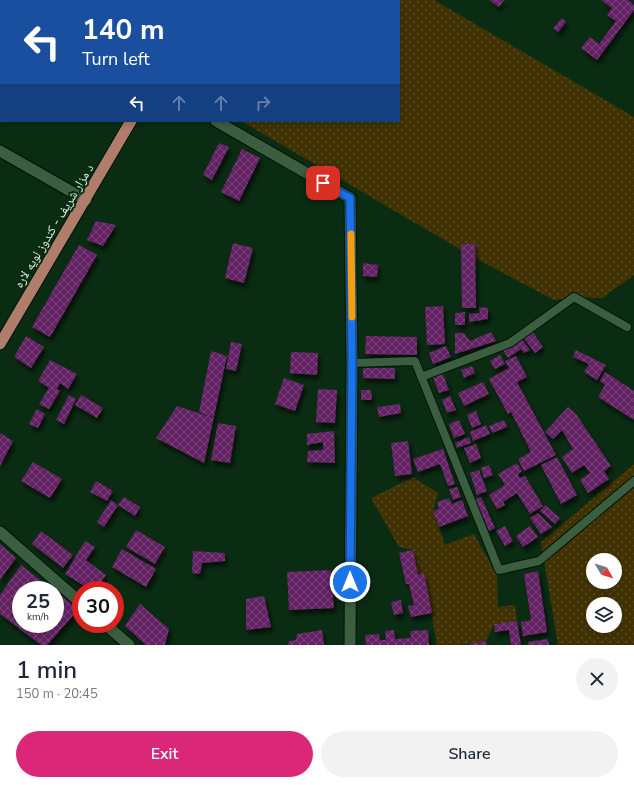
<!DOCTYPE html>
<meta charset="utf-8">
<style>
:root{--surface:#fff;--page:#f2f2f3;--text:#1f2937;--muted:#747a83;--accent:#db2777}
body{margin:0;font-family:"Nunito Sans","Noto Naskh Arabic",sans-serif;background:var(--page);color:var(--text);height:100vh;display:flex;flex-direction:column;font-size:15px;white-space:nowrap}
*{box-sizing:border-box;margin:0}
p{font-size:13px;color:var(--muted)}
.icon{flex:none;width:22px;height:22px;fill:none;stroke:currentColor;stroke-width:2;stroke-linecap:round;stroke-linejoin:round}
.map{position:relative;height:645px;overflow:hidden}
.panel{display:flex;flex-direction:column;background:var(--surface);flex:1}
.panel>*{flex:none}
.hud{position:absolute;left:0px;top:0px;width:400px;height:122px;box-shadow:0 2px 6px #0003;background:#1a4fa0;color:#fff;overflow:hidden}
.needle{width:26px;rotate:128deg}
.tools{position:absolute;left:586px;top:553px;display:grid;gap:8px}
.tools a{display:grid;place-items:center;width:36px;height:36px;border-radius:50%;background:var(--surface);box-shadow:0 2px 6px #0003;font-size:20px}
.speed{position:absolute;left:12px;top:581px;display:flex;gap:8px;font-size:20px;font-weight:700;text-align:center}
.speed>*{display:grid;place-content:center;width:52px;height:52px;border-radius:50%;background:var(--surface);box-shadow:0 2px 6px #0003;line-height:1}
.speed small{font-size:10px;font-weight:400}
.speed .limit{border:6px solid #d22;background:#fff;color:#111}
.pin{position:absolute;display:grid;place-items:center;width:34px;height:34px;color:#fff;margin:-17px;border-radius:8px;box-shadow:0 2px 6px #0006}
.me{position:absolute;width:44px;margin:-22px;rotate:0deg;stroke-linejoin:round;filter:drop-shadow(0 0 3px #0008)}
.turn{display:flex;align-items:center;gap:14px;height:84px;padding:0 16px;font-size:18px}
.turn .icon{width:52px;height:52px;stroke-width:2.5}
.turn b{display:block;font-size:28px;line-height:34px}
.lanes{display:flex;align-items:center;height:38px;padding:0 16px;background:#0003;justify-content:center;gap:20px;direction:ltr}
.lanes .off{opacity:.35}
.round{display:grid;place-items:center;flex:none;width:42px;height:42px;border-radius:21px;background:var(--page)}
.headline{display:flex;align-items:center;justify-content:space-between;height:68px;padding:0 16px}
h1{font-size:24px;font-weight:600;line-height:30px}
.cta{display:flex;gap:8px;margin-top:auto;padding:8px 16px}
.cta a{flex:1;height:46px;border-radius:24px;background:var(--accent);color:#fff;font-size:16px;font-weight:600;line-height:46px;text-align:center}
.cta a+a{background:var(--page);color:var(--text)}
.map>svg:first-child{display:block}
.grass{fill:url(#grass-dots);fill-rule:evenodd}
.building{fill:url(#building-cross-hatch);filter:url(#shadow)}
.lines{fill:none;stroke-linecap:round;stroke-linejoin:round}
.service-casing{stroke:#001303;stroke-width:10}
.minor-casing{stroke:#001303;stroke-width:13}
.primary-casing{stroke:#001303;stroke-width:13}
.service{stroke:#3b5e41;stroke-width:8}
.minor{stroke:#3b5e41;stroke-width:11}
.primary{stroke:#af7d69;stroke-width:11}
.route-casing{stroke:#114b97;stroke-width:10}
.route{stroke:#1a73e8;stroke-width:7}
.slow{stroke:#f59e0b;stroke-width:7}
.labels{text-anchor:middle;dominant-baseline:central;stroke-width:4;stroke-linejoin:round;paint-order:stroke}
.street-label{font-size:13px;fill:#dcf0de;stroke:#0a2c12}
</style>
<div class="map">
<svg width="634" height="645" viewBox="0 0 634 645">
<defs>
<pattern id="grass-dots" width="8" height="8" patternUnits="userSpaceOnUse"><rect width="8" height="8" fill="#413204"/><path d="M2 2h.1M6 6h.1" fill="none" stroke="#5c5028" stroke-width="1.8" stroke-linecap="round"/></pattern>
<pattern id="building-cross-hatch" width="8" height="8" patternUnits="userSpaceOnUse"><rect width="8" height="8" fill="#642163"/><path d="M0 0l8 8M0 8l8-8" fill="none" stroke="#7a4279"/></pattern>
<filter id="shadow"><feDropShadow dx="2.5" dy="4.5" stdDeviation="2" flood-color="#0009"/></filter>
</defs>
<rect width="100%" height="100%" fill="#0a2c12"/>
<path class="grass" d="M248,0H434L634,117V275L602,298L574,297L554,300L475,258L241,121H399V1Z
M634,464V645H558L541,542ZM593,560H615V582H593ZM593,604H615V626H593Z
M413,477L438,493L433,511L445,545L474,534L497,575L498,607L515,605L517,621L494,624L486,641L463,645H437L424,574L418,575L413,550L399,547L371,498Z"/>
<path class="building" d="M489,0H504L499,7Z
M601,0H628L634,5V10L597,60L581,48L590,37L599,44L616,21L607,15L612,8Z
M562,18L566,22L558,32L553,28Z
M219,143L229,147L212,180L203,175Z
M242,149L260,158L239,201L221,192Z
M96,221L116,225L103,246L87,240Z
M233,243L253,248L244,283L225,278Z
M461,244H475L476,308H462Z
M79,245L97,255L50,337L32,327Z
M363,263L378,265L377,277L363,276Z
M443,306L445,344L427,345L425,307Z
M479,307L488,308V319L469,322V314L480,313Z
M465,312V325H455V313Z
M532,331L543,347L535,353L523,337Z
M491,332L496,341L455,354V333H464L470,341Z
M26,336L44,347L31,368L14,357Z
M366,336L417,337V355L365,354Z
M521,338L530,350L524,353L521,349L508,358L503,350Z
M231,342L242,344L236,371L226,369Z
M446,346L451,357L433,364L429,353Z
M576,350L606,365L597,380L584,372L589,364L573,357Z
M211,351L227,356L204,463L156,438L177,406L213,418L199,412Z
M291,352L318,353L317,375L290,373Z
M500,355L505,364L495,369L490,361Z
M516,356L527,377L517,382L556,455L524,471L518,459L531,452L511,412L508,414L489,379L509,368L505,361Z
M50,360L77,374L68,389L60,383L57,389L60,391L49,409L39,404L49,388L38,381Z
M472,366L475,373L464,378L461,370Z
M363,368H395V379L363,378Z
M605,372L634,391V420L598,397L605,385L600,381Z
M443,374L449,390L439,393L433,377Z
M284,378L304,385L295,411L275,404Z
M483,382L489,394L464,406L458,393Z
M318,389L337,390L335,423L316,422Z
M361,390H371L372,400H361Z
M69,395L76,399L64,424L56,420Z
M81,395L103,408L97,418L75,405Z
M450,396L456,410L447,413L442,400Z
M400,404L401,413L379,417L377,407Z
M568,407L576,414L611,466L604,471L609,479L588,493L580,480L590,473L584,465L572,473L562,457L573,449L562,430L553,439L545,432Z
M37,409L45,414L38,428L29,424Z
M476,411L481,424L472,428L467,415Z
M459,420L465,434L454,438L449,424Z
M504,420L507,427L492,433L489,426Z
M218,423L236,426L230,463L211,460Z
M486,425L490,434L473,441L470,432Z
M334,431L335,463L307,462L308,451L323,450V442L307,445V434Z
M0,433L13,441L0,466Z
M469,437L471,443L457,448L455,443Z
M408,441L412,474L395,476L391,443Z
M476,444L481,458L470,463L464,448Z
M443,449L455,484L448,486L440,464L418,472L413,459Z
M557,457L577,495L561,504L541,465Z
M33,462L62,479L50,498L21,481Z
M517,463L522,471L518,474L520,478L525,476L543,506L530,514L517,493L503,502L505,505L497,509L489,495L505,485L498,474Z
M489,465L493,475L484,478L481,468Z
M479,470L487,491L477,495L470,473Z
M96,481L113,491L107,501L90,492Z
M457,487L461,497L453,500L449,489Z
M124,497L140,507L135,516L118,505Z
M481,497L495,528L489,531L474,500Z
M449,498L452,504L462,500L468,516L439,527L433,511L439,509L437,502Z
M111,500L118,505L104,527L97,522Z
M545,505L560,518L555,524L540,511Z
M538,513L552,527L541,534L530,518Z
M505,526L513,541L505,546L496,531Z
M530,526L538,537L523,547L516,536Z
M136,530L165,547L155,564L126,547Z
M41,531L73,555L63,568L32,544Z
M85,541L95,547L86,560L106,575L95,590H91L65,574Z
M0,544L16,558L0,580Z
M122,549L156,569L146,587L112,567Z
M413,550L418,575L424,573L432,613L411,617L408,606L414,605L409,584H406L399,553Z
M193,551L225,553V561L202,563L200,574L192,573Z
M21,565L49,587L47,590H21V624H31L33,626L35,624H55V600L60,594L78,610L47,645H41L0,614V595Z
M331,570L334,608L289,610L287,572Z
M538,571L547,632L523,636L521,622L531,620L524,574Z
M264,596L271,627L246,630V599Z
M401,600L403,613L394,615L391,602Z
M140,604L169,629L165,645H146L125,626Z
M517,621L521,645H511L509,630L495,632L494,624Z
M322,630L324,645H288L289,641L296,640L297,634Z
M394,630L395,639L411,638L410,631L428,630L429,645H366L365,635L379,634L380,640H386L385,631Z
M548,639L549,645H528V642Z
M486,641L487,645H469V644Z"/>
<g class="lines">
<defs>
<path id="service" d="M352,363L415,361L499,570L539,561L634,481
M421,377L510,343L574,297L627,327"/>
<path id="minor" d="M216,121L350,198L352,363L350,645
M0,151L86,200
M0,532L81,603
M105,624L129,645"/>
<path id="primary" d="M199,1V0
M0,344L131,121"/>
</defs>
<use href="#service" class="service-casing"/>
<use href="#minor" class="minor-casing"/>
<use href="#primary" class="primary-casing"/>
<use href="#service" class="service"/>
<use href="#minor" class="minor"/>
<use href="#primary" class="primary"/>
</g>
<g class="lines">
<defs>
<path id="route" d="M323,183L350,198L352,363L350,582"/>
</defs>
<use href="#route" class="route-casing"/>
<use href="#route" class="route"/>
<path class="slow" d="M351,234L352,317"/>
</g>
<g class="labels">
<g class="street-label">
<text transform="translate(54 226) rotate(-59)">د مزار شریف - کندوز لویه لاره</text>
</g>
</g>
</svg>
<div class="tools">
<a><svg class="needle" viewBox="-14 -14 28 28"><path d="M0-13l5 13h-10z" fill="#e53935"/><path d="M0 13l5-13h-10z" fill="#747a83"/></svg></a>
<a><svg class="icon" aria-label="layers" viewBox="0 0 24 24"><path d="M12 4l9 5-9 5-9-5zM3 14l9 5 9-5"/></svg></a>
</div>
<div class="speed"><div>25<small>km/h</small></div><div class="limit">30</div></div>
<div class="pin" style="left:323px;top:183px;background:#d93025"><svg class="icon" aria-label="arrive" viewBox="0 0 24 24"><path d="M6 21V4h12l-3 4 3 4H6"/></svg></div>
<svg class="me" style="left:350px;top:582px" viewBox="-20 -20 40 40"><circle r="17" fill="#1a73e8" stroke="#fff" stroke-width="3"/><path d="M0-11L8 9 0 5-8 9z" fill="#fff"/></svg>
<div class="hud">
<div class="turn"><svg class="icon" aria-label="left" viewBox="0 0 24 24"><path d="M17 20v-9H6M10 6l-5 5 5 5"/></svg><div><b>140 m</b>Turn left</div></div>
<div class="lanes"><svg class="icon" aria-label="left" viewBox="0 0 24 24"><path d="M17 20v-9H6M10 6l-5 5 5 5"/></svg><svg class="icon off" aria-label="ahead" viewBox="0 0 24 24"><path d="M12 20V5M6 11l6-6 6 6"/></svg><svg class="icon off" aria-label="ahead" viewBox="0 0 24 24"><path d="M12 20V5M6 11l6-6 6 6"/></svg><svg class="icon off" aria-label="right" viewBox="0 0 24 24"><path d="M7 20v-9h11M14 6l5 5-5 5"/></svg></div>
</div>
</div>
<section class="panel">
<div class="headline"><div><h1>1 min</h1><p>150 m · 20:45</p></div><a class="round"><svg class="icon" aria-label="close" viewBox="0 0 24 24"><path d="M6 6l12 12M18 6L6 18"/></svg></a></div>
<div class="cta"><a>Exit</a><a>Share</a></div>
</section>
